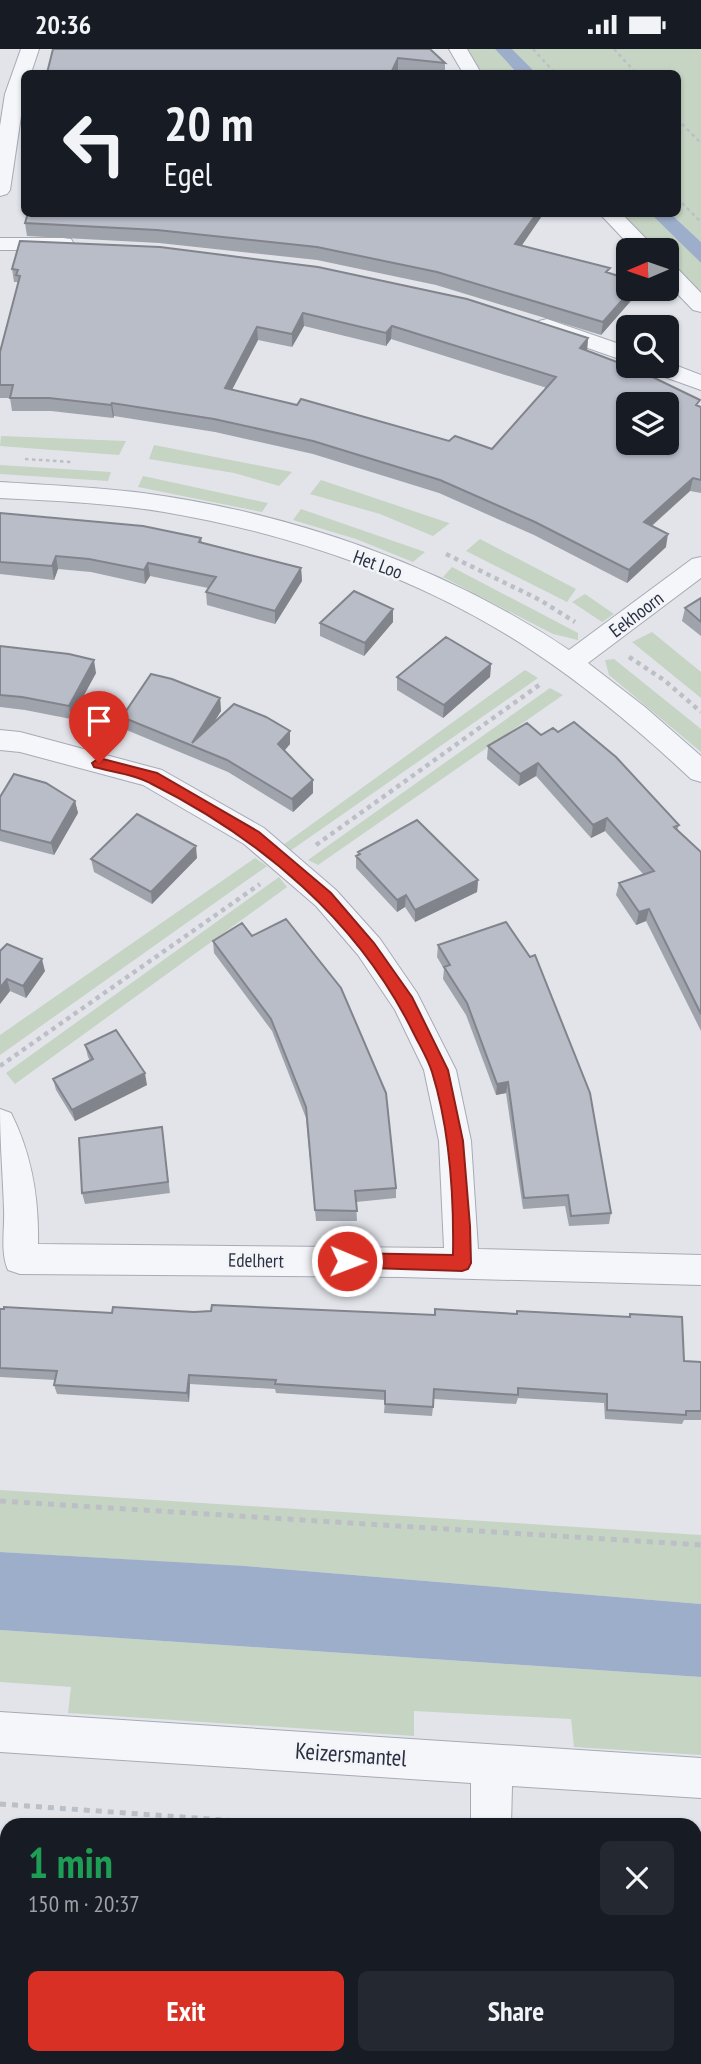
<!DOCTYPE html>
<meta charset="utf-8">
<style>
:root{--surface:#171b24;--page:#242831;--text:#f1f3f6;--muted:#9ea1a6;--accent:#d93025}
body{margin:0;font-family:"PT Sans Narrow",sans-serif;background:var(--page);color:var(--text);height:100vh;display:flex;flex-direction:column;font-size:26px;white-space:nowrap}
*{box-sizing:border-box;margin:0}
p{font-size:23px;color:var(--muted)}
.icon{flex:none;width:38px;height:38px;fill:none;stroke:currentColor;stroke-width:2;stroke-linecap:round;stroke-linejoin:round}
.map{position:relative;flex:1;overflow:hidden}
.drawer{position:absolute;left:0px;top:1769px;width:702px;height:247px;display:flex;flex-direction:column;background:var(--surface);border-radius:21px 21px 0 0;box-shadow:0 2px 5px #0004}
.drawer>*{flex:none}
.guide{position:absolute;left:21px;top:21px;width:660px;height:147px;border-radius:10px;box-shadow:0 2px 5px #0004;background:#171b24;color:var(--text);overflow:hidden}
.needle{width:46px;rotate:268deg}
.buttons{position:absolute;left:616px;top:189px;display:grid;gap:14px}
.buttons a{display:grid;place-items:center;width:63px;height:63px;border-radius:10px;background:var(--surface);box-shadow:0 2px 5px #0004;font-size:35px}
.pin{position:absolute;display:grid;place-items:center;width:60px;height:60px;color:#fff;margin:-72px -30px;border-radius:50% 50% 50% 0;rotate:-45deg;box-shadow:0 0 7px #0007}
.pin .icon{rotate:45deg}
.me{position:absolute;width:77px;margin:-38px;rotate:91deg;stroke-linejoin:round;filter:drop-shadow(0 0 5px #0008)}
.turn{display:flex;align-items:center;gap:24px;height:147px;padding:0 28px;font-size:32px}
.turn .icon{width:91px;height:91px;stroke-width:2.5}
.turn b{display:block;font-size:49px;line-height:60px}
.round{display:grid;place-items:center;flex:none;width:74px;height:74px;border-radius:10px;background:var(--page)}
.summary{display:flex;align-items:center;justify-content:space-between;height:119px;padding:0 28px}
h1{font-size:42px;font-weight:700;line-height:52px;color:#1e9e55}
.action{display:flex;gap:14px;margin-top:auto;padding:14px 28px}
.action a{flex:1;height:80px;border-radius:10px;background:var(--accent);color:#fff;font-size:28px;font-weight:700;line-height:80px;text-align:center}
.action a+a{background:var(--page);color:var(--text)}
.status{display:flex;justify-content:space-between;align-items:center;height:49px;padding:0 35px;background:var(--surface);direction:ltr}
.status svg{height:19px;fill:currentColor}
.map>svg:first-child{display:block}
.green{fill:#c6d4c3}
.water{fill:#9daeca}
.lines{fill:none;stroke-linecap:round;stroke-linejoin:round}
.street-casing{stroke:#a7aab5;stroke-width:2}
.path-far2{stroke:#bcbfc6;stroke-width:2.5;stroke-dasharray:3.5 3.5;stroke-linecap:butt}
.path-far1{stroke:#bcbfc6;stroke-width:4.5;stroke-dasharray:4.5 4.5;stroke-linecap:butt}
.path{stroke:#bcbfc6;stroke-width:5;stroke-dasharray:6 6;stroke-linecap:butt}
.street{fill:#f5f6f9;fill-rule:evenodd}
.wall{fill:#9fa3ac;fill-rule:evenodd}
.shaded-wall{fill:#82848c}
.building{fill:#b9bdc8;stroke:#82848c;stroke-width:2;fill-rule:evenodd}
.route{fill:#d93025;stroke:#8d1f18;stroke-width:2}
.labels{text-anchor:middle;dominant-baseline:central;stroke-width:5;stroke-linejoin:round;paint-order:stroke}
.street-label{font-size:19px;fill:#2a3043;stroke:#f2f4f8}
.near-street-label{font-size:23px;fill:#2a3043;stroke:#f2f4f8}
</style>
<div class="status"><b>20:36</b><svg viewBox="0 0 49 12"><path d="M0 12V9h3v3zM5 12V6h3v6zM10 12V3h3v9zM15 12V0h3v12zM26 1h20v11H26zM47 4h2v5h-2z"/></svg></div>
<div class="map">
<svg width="701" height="2015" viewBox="0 0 701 2015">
<rect width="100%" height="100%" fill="#e2e4ea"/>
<path class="green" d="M468,0H495L517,24H481Z
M512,0H701V193L671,165L677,164V24H536Z
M620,165H651L701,214V244L667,211V201H657Z
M1,387L126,392L119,406L0,397Z
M154,396L292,423L279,437L234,424L149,410Z
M0,416L111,423L108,432L0,425Z
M143,427L268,454L262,463L138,438Z
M321,431L449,474H450L433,487L380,465L310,445Z
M301,460L425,503L413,513L356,490L293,471Z
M480,490L576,540L567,553L466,502Z
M452,518L578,584V591L553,585L443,528Z
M585,545L614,565L602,573L572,553Z
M652,583L701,623V649L632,593Z
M614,610L701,680V703L609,626L605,611Z
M525,621L538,629L290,802L283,796Z
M550,639L563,646L318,816L308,811Z
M255,809L267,817L0,1006V986Z
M279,828L287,838L15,1035L6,1024Z
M0,1441L701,1486V1555L257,1518L0,1503Z
M0,1581L701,1628V1706L574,1698L571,1670L414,1662V1687L68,1664L71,1638L0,1633Z"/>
<path class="water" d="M495,0H512L536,24H517Z
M651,165H671L701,193V214Z
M0,1503L245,1517L701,1555V1628L0,1581Z"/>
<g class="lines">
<defs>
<path id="street" d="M21,0H39L31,24H24V47L10,141L7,145L0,147V77L5,45Z
M449,0H467L481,24H463Z
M599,164H621L657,201H634Z
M0,189H63L71,190L74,195L71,200L63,201H0Z
M667,215L675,217L701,244V263L693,261L667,234Z
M547,270L628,298V313L539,282L536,277L539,272Z
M667,313L701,326V341L648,322L645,317H667Z
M0,433C48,436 96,438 143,444C292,464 444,517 569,601L692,510L701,508V529L588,614L645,658L701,707V733L691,730C642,684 591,641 534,603C425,530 293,485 164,463C110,454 55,452 0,449Z
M0,681L20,683L162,721L264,779L336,841L380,890L417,944L456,1021L471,1092L478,1200L701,1206V1236L401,1228L20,1225L8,1221C0,1203 5,1180 4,1160C3,1127 0,1094 0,1060L11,1064C32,1106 39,1149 38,1195L444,1199L439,1092L424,1021L395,961L358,906L316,857L244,795L143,736L20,703L0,701Z
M0,1663L701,1709V1749L512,1737L511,1776H471V1734L0,1703Z
M464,2009H508V2015H464Z"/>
</defs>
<use href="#street" class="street-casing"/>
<path class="path-far2" d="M533,0L555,24
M614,0L636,24
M677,70L701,94
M677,149L701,173
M25,410L72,413"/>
<path class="path-far1" d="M446,505L540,551L575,573
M629,608L664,631L701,663
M316,796L542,634
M0,1017L260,835"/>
<path class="path" d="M0,1452L701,1496
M0,1755L294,1776
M695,1805H701
M0,1988H7
M305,2009L394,2015"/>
<use href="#street" class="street"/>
</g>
<path class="wall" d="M430,0L445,14V24H422L398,22L396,24H47Z
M25,174L522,197L609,224L636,246L601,286L436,236L317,211L159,194L27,187Z
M12,220L588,289L587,302L701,358V444L690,442L652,477L666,498L627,534L534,486L439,444L313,405L215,383L114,367L113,369L51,362H12L10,349H0V303L18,236L17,233H14ZM304,277L386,297L391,290L547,339L492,400L449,392L232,341L258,291L292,298Z
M0,464L201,489L202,494L301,519L302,532L275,575L207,556L206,543L208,539L150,527L145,535L91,523L58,520L54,531L0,525Z
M701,549V587L682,572L685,559Z
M393,573L364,607L320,587V574Z
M0,597L96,624L71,670L25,661L0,658Z
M491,615L490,628L443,669L397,641V628Z
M220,649L221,662L214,673L290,682V695L284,702L313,731V744L293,763L228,723L124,680L122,668Z
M541,686L679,776L677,781L701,803V982L646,872L636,876L616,846L619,834L643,825L605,782L591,789L536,727L519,737L487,710L488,697Z
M0,748L75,752L78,764L54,806L0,792Z
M358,803L478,831L477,843L415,873L405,858L397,863L356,819V807L358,806Z
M197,809L152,855L94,823L91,810Z
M213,892L396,1139V1149L356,1153L357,1172H316L306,1069L272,982L214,904Z
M438,896L611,1164L609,1175L569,1177L565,1157L523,1160L506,1044L496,1046L466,966L443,930L444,920L437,908Z
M0,902L45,922L26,949L10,942L0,955Z
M85,996L147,1036L75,1072L56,1041L53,1030L90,1012L88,1008Z
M162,1078L170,1144L85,1155L82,1144Z
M0,1260L112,1264L194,1263L435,1266L516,1265L629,1268L630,1265L684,1312L701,1313V1371H684L682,1375L605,1370L604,1354L518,1349L516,1355L434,1350L432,1367L384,1364L385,1351L276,1344L275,1340L190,1335L189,1353L57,1345L54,1336L55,1331L0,1328Z
M695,1836L701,1837V1950H695Z
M560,2009H689V2015H561Z"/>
<path class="shaded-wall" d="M398,9V22L396,24H391Z
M537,164H544L514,208L515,195Z
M632,240H637L636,246L601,286L603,273Z
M303,264L304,277L292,298V285Z
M392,277L391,290L386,297V284Z
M257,278L258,291L226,352L225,339Z
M588,289L587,302L580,299Z
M112,354L114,367L113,369L111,356Z
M693,429L690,442L641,486L644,473Z
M668,485L666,498L627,534L629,521Z
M56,507L58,520L54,531L52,517Z
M148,514L150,527L145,535L144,521Z
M301,519L302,532L275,575V562Z
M393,560V573L364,607L365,594Z
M94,611L96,624L71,670L69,657Z
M491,615L490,628L443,669L444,656Z
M220,649L221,662L198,699L192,694Z
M290,682V695L279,708L278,695Z
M538,714L536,727L519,737L520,725Z
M313,731V744L293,763L292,750Z
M75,752L78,764L54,806L51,794Z
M607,769L605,782L591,789L593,776Z
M196,797L197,809L152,855L151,843Z
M478,831L477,843L415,873V861Z
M406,846L405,858L397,863V851Z
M649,860L646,872L636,876L639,863Z
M42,910L45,922L26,949L23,937Z
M7,930L10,942L0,955V939Z
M145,1024L147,1036L75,1072L72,1061Z
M508,1033L506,1044L496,1046L497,1035Z
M189,1326L190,1335L189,1353L187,1344Z
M7,1922V1957L4,1976L0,1974V1964Z"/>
<path class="building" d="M53,0H430L445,14L398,9L391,24H47Z
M28,164H537L515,195L610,219L606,223L628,230V240H632L603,273L437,223L317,198L157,181L25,174Z
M20,192L160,198L318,218L467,250L588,289L580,299L638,321L700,351L696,356L701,358V431L693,429L644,473L668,485L629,521L535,473L440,431L313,392L214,370L112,354L111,356L49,349H10L13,336H0V303L20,227L16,226L18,221L12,220ZM303,264L386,284L392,277L556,328L492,400L455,387L449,392L301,350L297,356L225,339L257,278L292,285ZM628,355H667V394H628Z
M0,464L143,477L201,489L199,493L301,519L275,562L206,543L216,528L148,514L144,521L89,510L56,507L52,517L0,513Z
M354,542L393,560L365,594L320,574Z
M701,549V573L685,559Z
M446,588L491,615L444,656L397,628Z
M0,597L69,605L94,611L69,657L22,648L0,646Z
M151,625L172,630L220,649L192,694L234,655L266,668L290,682L278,695L313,731L292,750L227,711L122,668Z
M574,673L616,708L679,776L674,778L701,803V965L649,860L639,863L619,834L654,822L607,769L593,776L538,714L520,725L488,697L527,674L541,686L553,679L558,683Z
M14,725L46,734L75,752L51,794L0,781V748Z
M137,765L196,797L151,843L91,810Z
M417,771L478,831L415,861L406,846L397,851L356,807L360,805L358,803Z
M286,870L341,939L386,1044L396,1139L355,1142L357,1162L315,1161L306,1058L271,970L213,892L242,874L252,887Z
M506,873L530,908L535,906L590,1044L611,1164L571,1167L568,1146L524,1149L508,1033L497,1035L467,954L444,918L450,916L438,896Z
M7,895L42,910L23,937L7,930L0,939V902Z
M116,981L145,1024L72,1061L53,1030L93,1010L85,996Z
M162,1078L168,1133L82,1144L79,1089Z
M212,1256L435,1266V1260L517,1265V1262L630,1268V1265L682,1268L684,1312L701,1313V1362H686V1366L607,1361V1345L518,1339V1346L434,1340L433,1358L385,1355V1342L275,1335L276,1331L189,1326L187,1344L54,1336L57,1322L0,1319V1260H4V1258L112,1264L113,1258L194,1263L211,1262Z
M0,1788H7V1922L0,1964Z
M695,1836L701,1837V1947L700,1927H695Z
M564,2009H689V2015H564Z"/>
<path class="route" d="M99,709L157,724L259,783L331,844L374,894L412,948L448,1021L463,1092L470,1177L471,1214L468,1220L462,1222L341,1218L338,1212L341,1207L347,1204L453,1206C454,1146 450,1081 432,1023C428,1010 420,997 414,985C359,872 260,789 150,734C134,725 112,723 94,718L92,714Z"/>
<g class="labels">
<g class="street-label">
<text transform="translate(378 515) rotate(20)">Het Loo</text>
<text transform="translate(636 565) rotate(-37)">Eekhoorn</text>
<text transform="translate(256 1211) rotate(1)">Edelhert</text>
</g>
<g class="near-street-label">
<text transform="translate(351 1705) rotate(4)">Keizersmantel</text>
</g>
</g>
</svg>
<div class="buttons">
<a><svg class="needle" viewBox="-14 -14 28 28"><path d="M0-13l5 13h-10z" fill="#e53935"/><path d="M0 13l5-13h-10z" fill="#9ea1a6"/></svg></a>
<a><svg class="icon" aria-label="search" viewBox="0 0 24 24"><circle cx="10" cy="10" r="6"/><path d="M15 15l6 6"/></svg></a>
<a><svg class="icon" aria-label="layers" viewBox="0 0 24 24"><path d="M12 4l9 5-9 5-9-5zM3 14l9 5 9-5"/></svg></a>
</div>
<div class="pin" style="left:99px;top:714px;background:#d93025"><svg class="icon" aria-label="arrive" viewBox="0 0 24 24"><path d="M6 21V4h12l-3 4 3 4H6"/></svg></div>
<svg class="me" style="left:347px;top:1212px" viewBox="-20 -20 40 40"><circle r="17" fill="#d93025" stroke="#fff" stroke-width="3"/><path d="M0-11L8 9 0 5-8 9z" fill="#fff"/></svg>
<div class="guide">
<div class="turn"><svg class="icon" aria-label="left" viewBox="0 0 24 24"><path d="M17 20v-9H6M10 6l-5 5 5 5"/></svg><div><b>20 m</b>Egel</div></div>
</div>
<section class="drawer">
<div class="summary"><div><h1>1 min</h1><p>150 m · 20:37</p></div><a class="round"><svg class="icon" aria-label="close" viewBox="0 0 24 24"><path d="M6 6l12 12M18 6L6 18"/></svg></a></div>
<div class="action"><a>Exit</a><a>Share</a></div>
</section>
</div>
